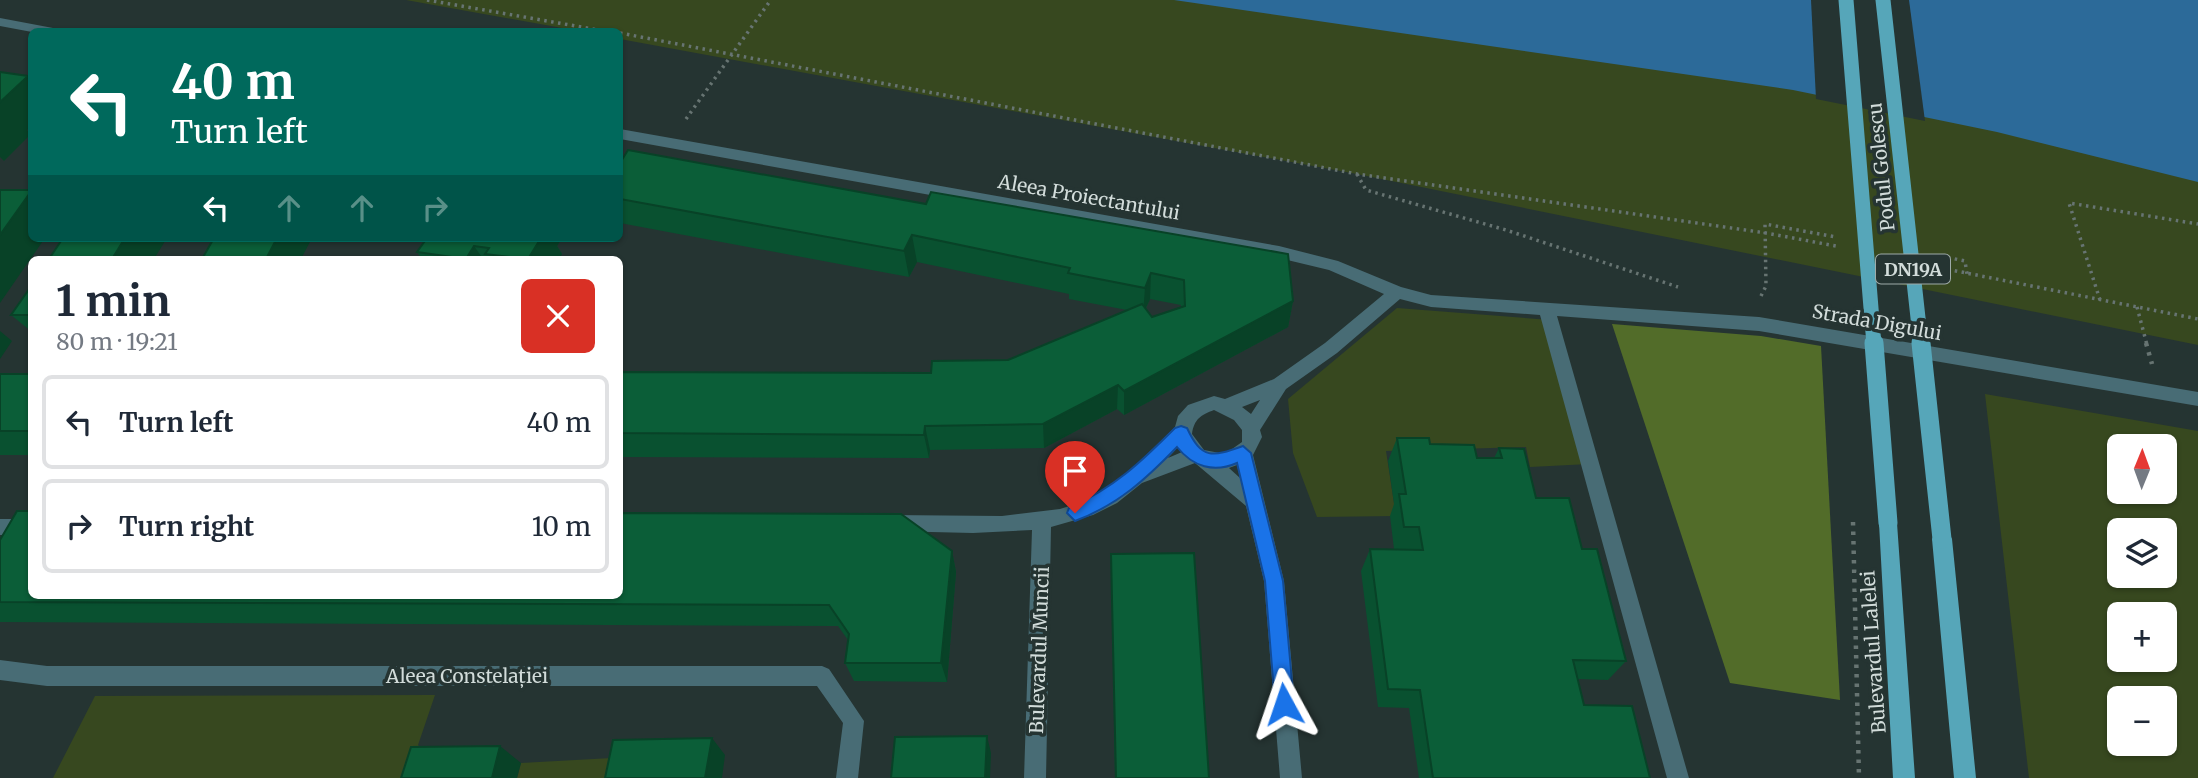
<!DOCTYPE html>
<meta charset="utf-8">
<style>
:root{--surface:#fff;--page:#f6f6f7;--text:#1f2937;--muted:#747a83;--line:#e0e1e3}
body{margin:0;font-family:Merriweather,serif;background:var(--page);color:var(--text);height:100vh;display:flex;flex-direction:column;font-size:26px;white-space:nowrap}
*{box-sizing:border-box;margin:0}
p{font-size:23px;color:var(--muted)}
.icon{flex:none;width:38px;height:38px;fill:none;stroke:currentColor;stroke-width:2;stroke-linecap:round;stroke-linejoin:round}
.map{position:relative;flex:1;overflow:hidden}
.details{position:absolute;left:28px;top:256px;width:595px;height:343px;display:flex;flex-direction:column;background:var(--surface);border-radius:10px;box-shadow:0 2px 5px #0004}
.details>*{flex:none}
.hud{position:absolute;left:28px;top:28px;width:595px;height:214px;border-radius:10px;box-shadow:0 2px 5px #0004;background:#00695c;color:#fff;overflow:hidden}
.needle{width:46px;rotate:1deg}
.fabs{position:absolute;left:2107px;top:434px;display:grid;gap:14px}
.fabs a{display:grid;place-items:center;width:70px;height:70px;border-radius:10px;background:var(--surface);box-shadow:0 2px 5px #0004;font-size:35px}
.pin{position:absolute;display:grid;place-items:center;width:60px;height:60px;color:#fff;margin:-72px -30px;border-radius:50% 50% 50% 0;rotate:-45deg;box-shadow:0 0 7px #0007}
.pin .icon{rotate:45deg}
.me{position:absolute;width:77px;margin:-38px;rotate:355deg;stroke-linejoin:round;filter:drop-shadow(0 0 5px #0008)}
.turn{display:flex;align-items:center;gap:24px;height:147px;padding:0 28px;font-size:32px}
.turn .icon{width:91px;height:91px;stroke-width:2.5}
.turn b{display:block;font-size:49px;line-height:60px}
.lanes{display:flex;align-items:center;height:66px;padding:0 28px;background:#0003;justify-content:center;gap:35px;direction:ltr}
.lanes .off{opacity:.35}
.round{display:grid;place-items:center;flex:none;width:74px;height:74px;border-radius:10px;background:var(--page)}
.summary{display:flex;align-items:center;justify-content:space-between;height:119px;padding:0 28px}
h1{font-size:42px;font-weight:700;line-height:52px}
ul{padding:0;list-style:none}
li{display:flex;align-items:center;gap:21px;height:94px;margin:0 14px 10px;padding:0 14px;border:4px solid var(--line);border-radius:10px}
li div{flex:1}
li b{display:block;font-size:26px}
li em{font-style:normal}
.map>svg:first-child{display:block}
.green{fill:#37481f;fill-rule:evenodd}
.forest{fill:#526c29}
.water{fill:#2c6a99}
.pier{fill:#253432}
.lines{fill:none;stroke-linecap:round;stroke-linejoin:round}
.path-far1{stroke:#677472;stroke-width:3.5;stroke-dasharray:2.5 4.5;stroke-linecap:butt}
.path{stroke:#677472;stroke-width:4.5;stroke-dasharray:3.5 6;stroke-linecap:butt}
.minor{fill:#486c75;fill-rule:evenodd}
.primary{fill:#56a6b9;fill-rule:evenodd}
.primary-bridge-far1{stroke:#56a6b9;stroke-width:15}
.primary-bridge{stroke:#56a6b9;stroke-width:19}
.wall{fill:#095130;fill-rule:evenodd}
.shaded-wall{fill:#084227}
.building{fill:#0b5e38;stroke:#084227;stroke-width:2}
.route{fill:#1a73e8;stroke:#114b97;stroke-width:2}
.labels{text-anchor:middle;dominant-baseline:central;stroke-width:7;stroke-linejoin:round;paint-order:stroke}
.shield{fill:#253432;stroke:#9eaaa8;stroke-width:2}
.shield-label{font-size:18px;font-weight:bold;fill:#d2dcda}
.street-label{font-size:19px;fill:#d2dcda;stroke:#253432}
</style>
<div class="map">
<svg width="2198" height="778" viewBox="0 0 2198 778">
<rect width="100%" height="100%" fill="#253432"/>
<path class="green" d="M406,0H2198V345L1357,174L620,39V32L579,31Z
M1397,308L1550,320L1589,464L1530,467L1526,447L1386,451L1396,516L1317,517L1293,453L1288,399Z
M1985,394L2198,431V778H2029ZM2119,446H2165V492H2119ZM2119,530H2165V576H2119ZM2119,614H2165V660H2119ZM2119,698H2165V744H2119Z
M435,695L418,745L435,764L431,778H53L95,696Z
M630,757L626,778H517L521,763Z"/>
<path class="forest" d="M1612,324L1761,336L1821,346L1840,700L1730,683Z"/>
<path class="water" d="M1174,0H2198V182L1997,132L1793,90Z"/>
<path class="pier" d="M1811,0H1909L1925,121L1816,99Z"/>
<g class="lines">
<path class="path-far1" d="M427,0L610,32
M620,33L1357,174L1766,233L1836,246
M686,119L770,1
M1357,174L1366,190L1506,230L1678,287
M1941,256L1965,261L1967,274
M1941,268L2198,319
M1761,296L1766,286L1765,224L1836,237
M2100,300L2069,203L2198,224
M2137,307L2147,345"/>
<path class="path" d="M2146,343L2152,364
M1853,522L1859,778"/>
<path class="minor" d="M0,18L53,28L60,32H32L0,26Z
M620,129L1279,246L1338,261L1401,287L1431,295L1759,317L2198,392V406L1759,331L1557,316L1689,778H1667L1540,315L1431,307L1400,299L1337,353L1286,389L1260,430L1262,437L1253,455L1284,581L1302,778H1280L1264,581L1246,506L1195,463L1142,483L1117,503L1093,515L1051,527L1046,778H1024L1032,530L973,533L889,531L882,529L880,523L882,517L889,515L1002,516L1060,509L1082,502L1103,491L1132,469L1175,427L1178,416L1188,405L1214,396L1225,399L1274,379L1325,343L1384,294L1329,270L1279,258L620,139ZM1260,400L1251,414L1242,407ZM1214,410L1234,420L1242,430V442L1225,454L1204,450L1192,434C1194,419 1201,415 1214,410ZM1179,446L1182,452L1168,458ZM1237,465L1240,478L1229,468Z
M0,519H32V535H0Z
M0,660L47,666H822L829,669L864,721L858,778H836L843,723L817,686H47L0,680Z"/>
<path class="primary" d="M1888,515L1895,517L1897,523L1915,778H1893L1879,523L1881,517Z
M1942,531L1949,533L1952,539L1976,778H1954L1932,539L1935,533Z"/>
<path class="primary-bridge-far1" d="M1846,0L1874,345
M1883,0L1921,345"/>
<path class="primary-bridge" d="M1874,343L1888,523
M1921,343L1942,539"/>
</g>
<path class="wall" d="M620,163L1293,301L1288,327L1124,415L1117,409L1044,448L930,450L929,458L620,457V372L931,373L1008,360L1127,310L1069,299V294L917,262L909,277L620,223ZM1150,299L1181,305V308L1152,317L1146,308Z
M427,238H562L557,246L562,254L559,259H422L417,252Z
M32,285V332L11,315Z
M0,374H32V455H0Z
M1397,438L1430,444L1477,458H1494L1499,448L1536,498L1582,549L1626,661L1608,680L1578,679L1584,705L1650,778H1419L1409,708L1378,707L1361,571L1370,549L1409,550L1394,549L1390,516L1394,504L1388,461Z
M0,540L952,551L956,572L947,682L854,681L845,663L848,640L838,626L0,622Z
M1111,554L1209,778H1115Z"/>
<path class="shaded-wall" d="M28,76L32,80V125L27,130L31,134L4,161L0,157V100Z
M32,191V238H45L0,303V235Z
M912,235L917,262L909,277L904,251Z
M125,238H167L154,259H112Z
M277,238H312L301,259H266Z
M541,238H562L557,246L562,254L559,259H528Z
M474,246L483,259H466Z
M1151,273L1150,299L1143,314L1145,288Z
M1293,301L1288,327L1124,415V391Z
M0,331L12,341L0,359Z
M1118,385L1117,409L1044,448L1043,424Z
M925,426L930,450L929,458L924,435Z
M952,551L956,572L947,682L941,663Z
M987,736L991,753L990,778H985Z
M712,738L725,755L722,778H705Z
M500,746L521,763L517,778H492Z"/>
<path class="building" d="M0,72L28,76L0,102Z
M628,150L926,204L931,192L1288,254L1293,301L1124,391L1118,385L1043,424L925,426L924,435L620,433V372L931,373L932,361L1008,360L1142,304L1152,317L1185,306L1184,280L1151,273L1145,288L1068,273L1070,268L912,235L904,251L620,199V163Z
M0,190H32L0,235Z
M63,238H125L112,259H49Z
M214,238H277L266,259H202Z
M427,238H541L528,259L485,254L489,248L474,246L466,259L417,252Z
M32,285V315H11Z
M0,374H32V431H0Z
M1397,438H1429L1430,444L1474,445L1477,458H1502L1499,448L1524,449L1536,498H1569L1582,549H1597L1626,661L1573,660L1584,705L1632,706L1650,778H1433L1420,690L1388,689L1370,549L1423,550L1419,527H1404L1399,494H1406Z
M17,511H32V595H620V513L901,514L952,551L941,663H845L849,634L829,605L0,602V540Z
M1194,553L1209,778H1116L1111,554Z
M987,736L985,778H891L895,737Z
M712,738L705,778H605L613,740Z
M500,746L492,778H401L411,747Z"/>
<path class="route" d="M1181,426L1187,428C1202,460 1212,457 1243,446L1251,453L1283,581L1294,704L1291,711L1284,713L1278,711L1275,704L1265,581L1237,463C1214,473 1193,467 1177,447C1146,479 1118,505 1075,521L1067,513L1069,508C1115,487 1140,463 1175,428Z"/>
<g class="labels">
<rect class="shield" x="1876" y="254.5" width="74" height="29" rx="5"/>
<g class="shield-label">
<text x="1913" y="269">DN19A</text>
</g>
<g class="street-label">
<text transform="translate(1881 167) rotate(-96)">Podul Golescu</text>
<text transform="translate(1089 197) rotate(10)">Aleea Proiectantului</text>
<text transform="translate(1877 322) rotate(10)">Strada Digului</text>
<text transform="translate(1039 650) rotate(-88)">Bulevardul Muncii</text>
<text transform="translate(1873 652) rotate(-94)">Bulevardul Lalelei</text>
<text x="467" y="676">Aleea Constelației</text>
</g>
</g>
</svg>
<div class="fabs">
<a><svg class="needle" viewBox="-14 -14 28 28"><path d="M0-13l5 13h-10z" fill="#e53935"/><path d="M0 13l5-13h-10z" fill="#747a83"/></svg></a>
<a><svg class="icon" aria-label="layers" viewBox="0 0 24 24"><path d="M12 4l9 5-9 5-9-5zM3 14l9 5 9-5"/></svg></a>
<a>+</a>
<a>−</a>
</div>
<div class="pin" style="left:1075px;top:513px;background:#d93025"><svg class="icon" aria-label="arrive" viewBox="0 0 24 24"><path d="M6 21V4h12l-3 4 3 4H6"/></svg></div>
<svg class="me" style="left:1284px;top:704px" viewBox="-20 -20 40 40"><path d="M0-17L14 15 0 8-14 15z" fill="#1a73e8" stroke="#fff" stroke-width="4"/></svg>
<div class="hud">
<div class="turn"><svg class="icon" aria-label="left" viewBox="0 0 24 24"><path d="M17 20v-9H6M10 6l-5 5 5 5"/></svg><div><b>40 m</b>Turn left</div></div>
<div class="lanes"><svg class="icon" aria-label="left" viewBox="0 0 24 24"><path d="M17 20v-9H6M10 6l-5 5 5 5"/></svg><svg class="icon off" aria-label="ahead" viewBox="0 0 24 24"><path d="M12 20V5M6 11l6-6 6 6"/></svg><svg class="icon off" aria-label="ahead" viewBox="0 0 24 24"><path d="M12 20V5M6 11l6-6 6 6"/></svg><svg class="icon off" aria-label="right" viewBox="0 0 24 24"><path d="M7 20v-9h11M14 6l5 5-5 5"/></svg></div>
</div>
<section class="details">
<div class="summary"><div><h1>1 min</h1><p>80 m · 19:21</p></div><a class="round" style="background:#d93025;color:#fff"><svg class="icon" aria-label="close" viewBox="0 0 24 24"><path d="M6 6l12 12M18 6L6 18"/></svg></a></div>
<ul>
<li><svg class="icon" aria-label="left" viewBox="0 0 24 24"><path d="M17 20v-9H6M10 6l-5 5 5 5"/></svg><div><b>Turn left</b></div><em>40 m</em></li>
<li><svg class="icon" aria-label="right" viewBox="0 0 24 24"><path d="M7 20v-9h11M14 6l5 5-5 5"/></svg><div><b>Turn right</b></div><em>10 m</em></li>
</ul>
</section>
</div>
